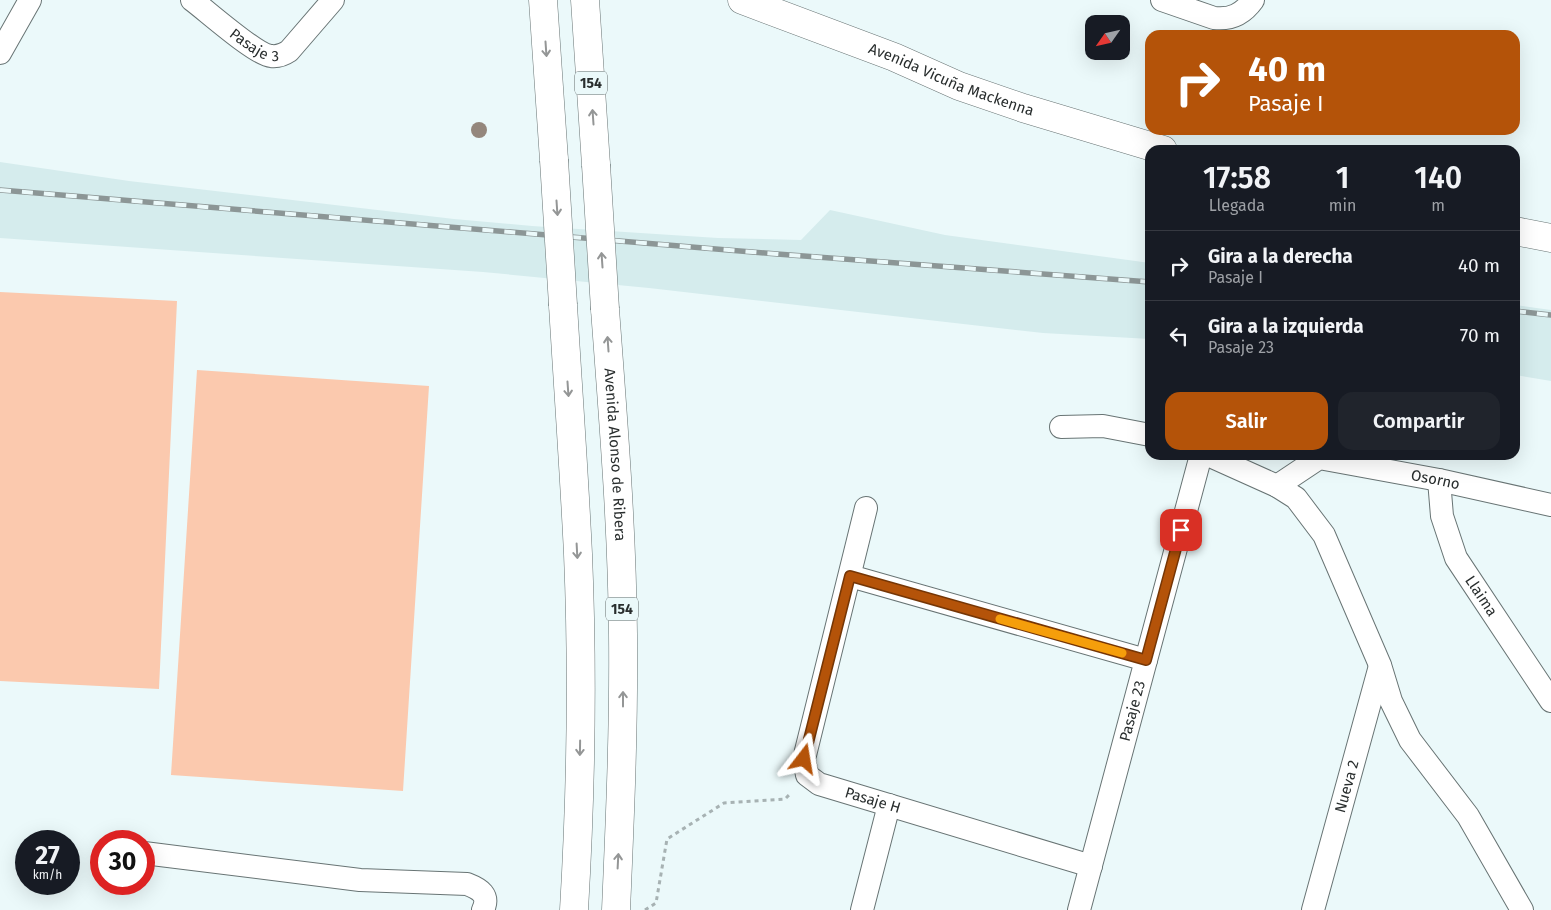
<!DOCTYPE html>
<html lang="es">
<meta charset="utf-8">
<style>
:root{--surface:#171b24;--page:#20242c;--text:#f1f3f6;--muted:#9ea1a6;--line:#363941;--accent:#b45309}
body{margin:0;font-family:"Fira Sans",sans-serif;background:var(--page);color:var(--text);height:100vh;display:flex;flex-direction:column;font-size:19px;white-space:nowrap}
*{box-sizing:border-box;margin:0}
p{font-size:16px;color:var(--muted)}
.icon{flex:none;width:28px;height:28px;fill:none;stroke:currentColor;stroke-width:2;stroke-linecap:round;stroke-linejoin:round}
.map{position:relative;flex:1;overflow:hidden}
.panel{position:absolute;left:1145px;top:145px;width:375px;height:315px;display:flex;flex-direction:column;background:var(--surface);border-radius:15px;box-shadow:0 5px 20px #0002}
.panel>*{flex:none}
.banner{position:absolute;left:1145px;top:30px;width:375px;height:105px;border-radius:15px;box-shadow:0 5px 20px #0002;background:#b45309;color:#fff;overflow:hidden}
.needle{width:32px;rotate:236deg}
.controls{position:absolute;left:1085px;top:15px;display:grid;gap:10px}
.controls a{display:grid;place-items:center;width:45px;height:45px;border-radius:10px;background:var(--surface);box-shadow:0 5px 20px #0002;font-size:25px}
.speed{position:absolute;left:15px;top:830px;display:flex;gap:10px;font-size:25px;font-weight:700;text-align:center}
.speed>*{display:grid;place-content:center;width:65px;height:65px;border-radius:50%;background:var(--surface);box-shadow:0 5px 20px #0002;line-height:1}
.speed small{font-size:12px;font-weight:400}
.speed .limit{border:8px solid #d22;background:#fff;color:#111}
.pin{position:absolute;display:grid;place-items:center;width:42px;height:42px;color:#fff;margin:-21px;border-radius:10px;box-shadow:0 2px 8px #0006}
.me{position:absolute;width:55px;margin:-28px;rotate:14deg;stroke-linejoin:round;filter:drop-shadow(0 0 4px #0008)}
.turn{display:flex;align-items:center;gap:18px;height:105px;padding:0 20px;font-size:22px}
.turn .icon{width:65px;height:65px;stroke-width:2.5}
.turn b{display:block;font-size:35px;line-height:42px}
.eta{display:flex;justify-content:space-evenly;align-items:center;height:85px;text-align:center}
.eta b{font-size:30px;font-weight:600;line-height:35px}
.button{display:flex;gap:10px;margin-top:auto;padding:10px 20px}
.button a{flex:1;height:58px;border-radius:15px;background:var(--accent);color:#fff;font-size:20px;font-weight:600;line-height:58px;text-align:center}
.button a+a{background:var(--page);color:var(--text)}
ul{padding:0;list-style:none}
li{display:flex;align-items:center;gap:15px;height:70px;padding:0 20px;border-top:1px solid var(--line)}
li div{flex:1}
li b{display:block;font-size:19px}
li em{font-style:normal}
.map>svg:first-child{display:block}
.built{fill:#d5eced}
.green{fill:#fbc9ae}
.lines{fill:none;stroke-linecap:round;stroke-linejoin:round}
.street-casing{stroke:#687474;stroke-width:24}
.secondary-casing{stroke:#687474;stroke-width:29}
.highway-casing{stroke:#687474;stroke-width:29}
.path{stroke:#a7b2b3;stroke-width:3;stroke-dasharray:4 4;stroke-linecap:butt}
.street{stroke:#fff;stroke-width:22}
.secondary{stroke:#fff;stroke-width:28}
.highway{stroke:#fff;stroke-width:28}
.rail-casing{stroke:#8c9696;stroke-width:5.5}
.rail{stroke:#ebf9fa;stroke-width:4;stroke-dasharray:11;stroke-linecap:butt}
.highway-bridge-casing{stroke:#687474;stroke-width:29;stroke-linecap:butt}
.highway-bridge{stroke:#fff;stroke-width:28}
.tree{fill:#94877c}
.oneway{stroke:#949696}
.route-casing{stroke:#753606;stroke-width:12}
.route{stroke:#b45309;stroke-width:9}
.slow{stroke:#f59e0b;stroke-width:9}
.labels{text-anchor:middle;dominant-baseline:central;stroke-width:4;stroke-linejoin:round;paint-order:stroke}
.shield{fill:#ebf9fa;stroke:#636b6b;stroke-width:1}
.shield-label{font-size:14px;font-weight:bold;fill:#292e2e}
.street-label{font-size:15px;fill:#292e2e;stroke:#ebf9fa}
</style>
<div class="map">
<svg width="1551" height="910" viewBox="0 0 1551 910">
<rect width="100%" height="100%" fill="#ebf9fa"/>
<path class="built" d="M0,162L129,181L454,219L532,226L718,238L801,240L830,210L945,235L1150,263V339L1043,333L649,288L483,272L0,238Z
M1515,305L1551,310V381L1515,375Z"/>
<path class="green" d="M0,292L177,301L159,689L0,681Z
M197,370L429,386L403,791L171,775Z"/>
<g class="lines">
<defs>
<g id="street">
<path id="s1" d="M192,0C207,11 256,55 271,56C278,57 283,55 289,51L333,0"/>
<path d="M1162,0L1214,18C1231,20 1243,14 1253,0"/>
<path d="M0,53L30,0"/>
<path d="M1061,427L1103,426L1150,435"/>
<path d="M1208,455L1277,486L1296,498L1324,535L1380,665L1391,701L1410,740L1468,816L1522,910"/>
<path id="s2" d="M1439,480L1442,516L1456,558L1551,701"/>
<path id="s3" d="M1277,486L1319,458L1439,480L1551,505"/>
<path id="s4" d="M866,508L804,759L807,775L819,784L1091,866"/>
<path d="M850,576L1146,660"/>
<path d="M144,853L360,880L467,884C480,889 490,895 483,910"/>
<path d="M862,910L889,805"/>
<path id="s5" d="M1079,910L1201,455"/>
<path id="s6" d="M1313,910L1380,666"/>
</g>
<g id="secondary">
<path id="s7" d="M742,0L894,57L959,86L1023,108L1163,150"/>
<path d="M1515,231L1551,238"/>
</g>
<g id="highway">
<path d="M543,0L554,160"/>
<path d="M585,0L596,165"/>
<path d="M563,305C568,388 574,471 578,554C583,673 581,792 574,910"/>
<path id="s8" d="M605,309C613,417 622,525 623,634C624,726 620,818 616,910"/>
</g>
</defs>
<use href="#street" class="street-casing"/>
<use href="#secondary" class="secondary-casing"/>
<use href="#highway" class="highway-casing"/>
<path class="path" d="M645,910L656,903L667,839L724,803L785,799L790,794"/>
<use href="#street" class="street"/>
<use href="#secondary" class="secondary"/>
<use href="#highway" class="highway"/>
<defs>
<path id="rail" d="M0,190L777,254L1150,282
M1515,311L1551,315"/>
</defs>
<use href="#rail" class="rail-casing"/>
<use href="#rail" class="rail"/>
<defs>
<path id="highway-bridge" d="M554,160L563,305
M596,165L605,309"/>
</defs>
<use href="#highway-bridge" class="highway-bridge-casing"/>
<use href="#highway-bridge" class="highway-bridge"/>
</g>
<circle class="tree" cx="479" cy="130" r="8"/>
<defs><path id="oneway-shaft" d="M-6 0H5M1.5-3L5.5 0L1.5 3" fill="none" stroke-width="1.6" stroke-linecap="round" stroke-linejoin="round" transform="scale(1.25)"/></defs>
<g class="oneway">
<use href="#oneway-shaft" transform="translate(546 49) rotate(86)"/>
<use href="#oneway-shaft" transform="translate(593 117) rotate(-94)"/>
<use href="#oneway-shaft" transform="translate(557 208) rotate(86)"/>
<use href="#oneway-shaft" transform="translate(602 260) rotate(-94)"/>
<use href="#oneway-shaft" transform="translate(608 344) rotate(-94)"/>
<use href="#oneway-shaft" transform="translate(568 389) rotate(86)"/>
<use href="#oneway-shaft" transform="translate(577 551) rotate(87)"/>
<use href="#oneway-shaft" transform="translate(623 699) rotate(-90)"/>
<use href="#oneway-shaft" transform="translate(580 748) rotate(91)"/>
<use href="#oneway-shaft" transform="translate(618 861) rotate(-87)"/>
</g>
<g class="lines">
<defs>
<path id="route" d="M804,759L850,576L1146,660L1181,530"/>
</defs>
<use href="#route" class="route-casing"/>
<use href="#route" class="route"/>
<path class="slow" d="M1000,619L1122,653"/>
</g>
<g class="labels">
<g class="shield">
<rect x="575" y="71.5" width="32" height="23" rx="4"/>
<rect x="606" y="597.5" width="32" height="23" rx="4"/>
</g>
<g class="shield-label">
<text x="591" y="83">154</text>
<text x="622" y="609">154</text>
</g>
<g class="street-label">
<text stroke="none"><textPath href="#s1" startOffset="78">Pasaje 3</textPath></text>
<text stroke="none"><textPath href="#s7" startOffset="224">Avenida Vicuña Mackenna</textPath></text>
<text stroke="none"><textPath href="#s8" startOffset="146">Avenida Alonso de Ribera</textPath></text>
<text stroke="none"><textPath href="#s3" startOffset="169">Osorno</textPath></text>
<text stroke="none"><textPath href="#s2" startOffset="126">Llaima</textPath></text>
<text stroke="none"><textPath href="#s5" startOffset="206">Pasaje 23</textPath></text>
<text stroke="none"><textPath href="#s6" startOffset="128">Nueva 2</textPath></text>
<text stroke="none"><textPath href="#s4" startOffset="346">Pasaje H</textPath></text>
</g>
</g>
</svg>
<div class="controls">
<a><svg class="needle" viewBox="-14 -14 28 28"><path d="M0-13l5 13h-10z" fill="#e53935"/><path d="M0 13l5-13h-10z" fill="#9ea1a6"/></svg></a>
</div>
<div class="speed"><div>27<small>km/h</small></div><div class="limit">30</div></div>
<div class="pin" style="left:1181px;top:530px;background:#d93025"><svg class="icon" aria-label="arrive" viewBox="0 0 24 24"><path d="M6 21V4h12l-3 4 3 4H6"/></svg></div>
<svg class="me" style="left:804px;top:759px" viewBox="-20 -20 40 40"><path d="M0-17L14 15 0 8-14 15z" fill="#b45309" stroke="#fff" stroke-width="4"/></svg>
<div class="banner">
<div class="turn"><svg class="icon" aria-label="right" viewBox="0 0 24 24"><path d="M7 20v-9h11M14 6l5 5-5 5"/></svg><div><b>40 m</b>Pasaje I</div></div>
</div>
<section class="panel">
<div class="eta">
<div><b>17:58</b><p>Llegada</p></div>
<div><b>1</b><p>min</p></div>
<div><b>140</b><p>m</p></div>
</div>
<ul>
<li><svg class="icon" aria-label="right" viewBox="0 0 24 24"><path d="M7 20v-9h11M14 6l5 5-5 5"/></svg><div><b>Gira a la derecha</b><p>Pasaje I</p></div><em>40 m</em></li>
<li><svg class="icon" aria-label="left" viewBox="0 0 24 24"><path d="M17 20v-9H6M10 6l-5 5 5 5"/></svg><div><b>Gira a la izquierda</b><p>Pasaje 23</p></div><em>70 m</em></li>
</ul>
<div class="button"><a>Salir</a><a>Compartir</a></div>
</section>
</div>
